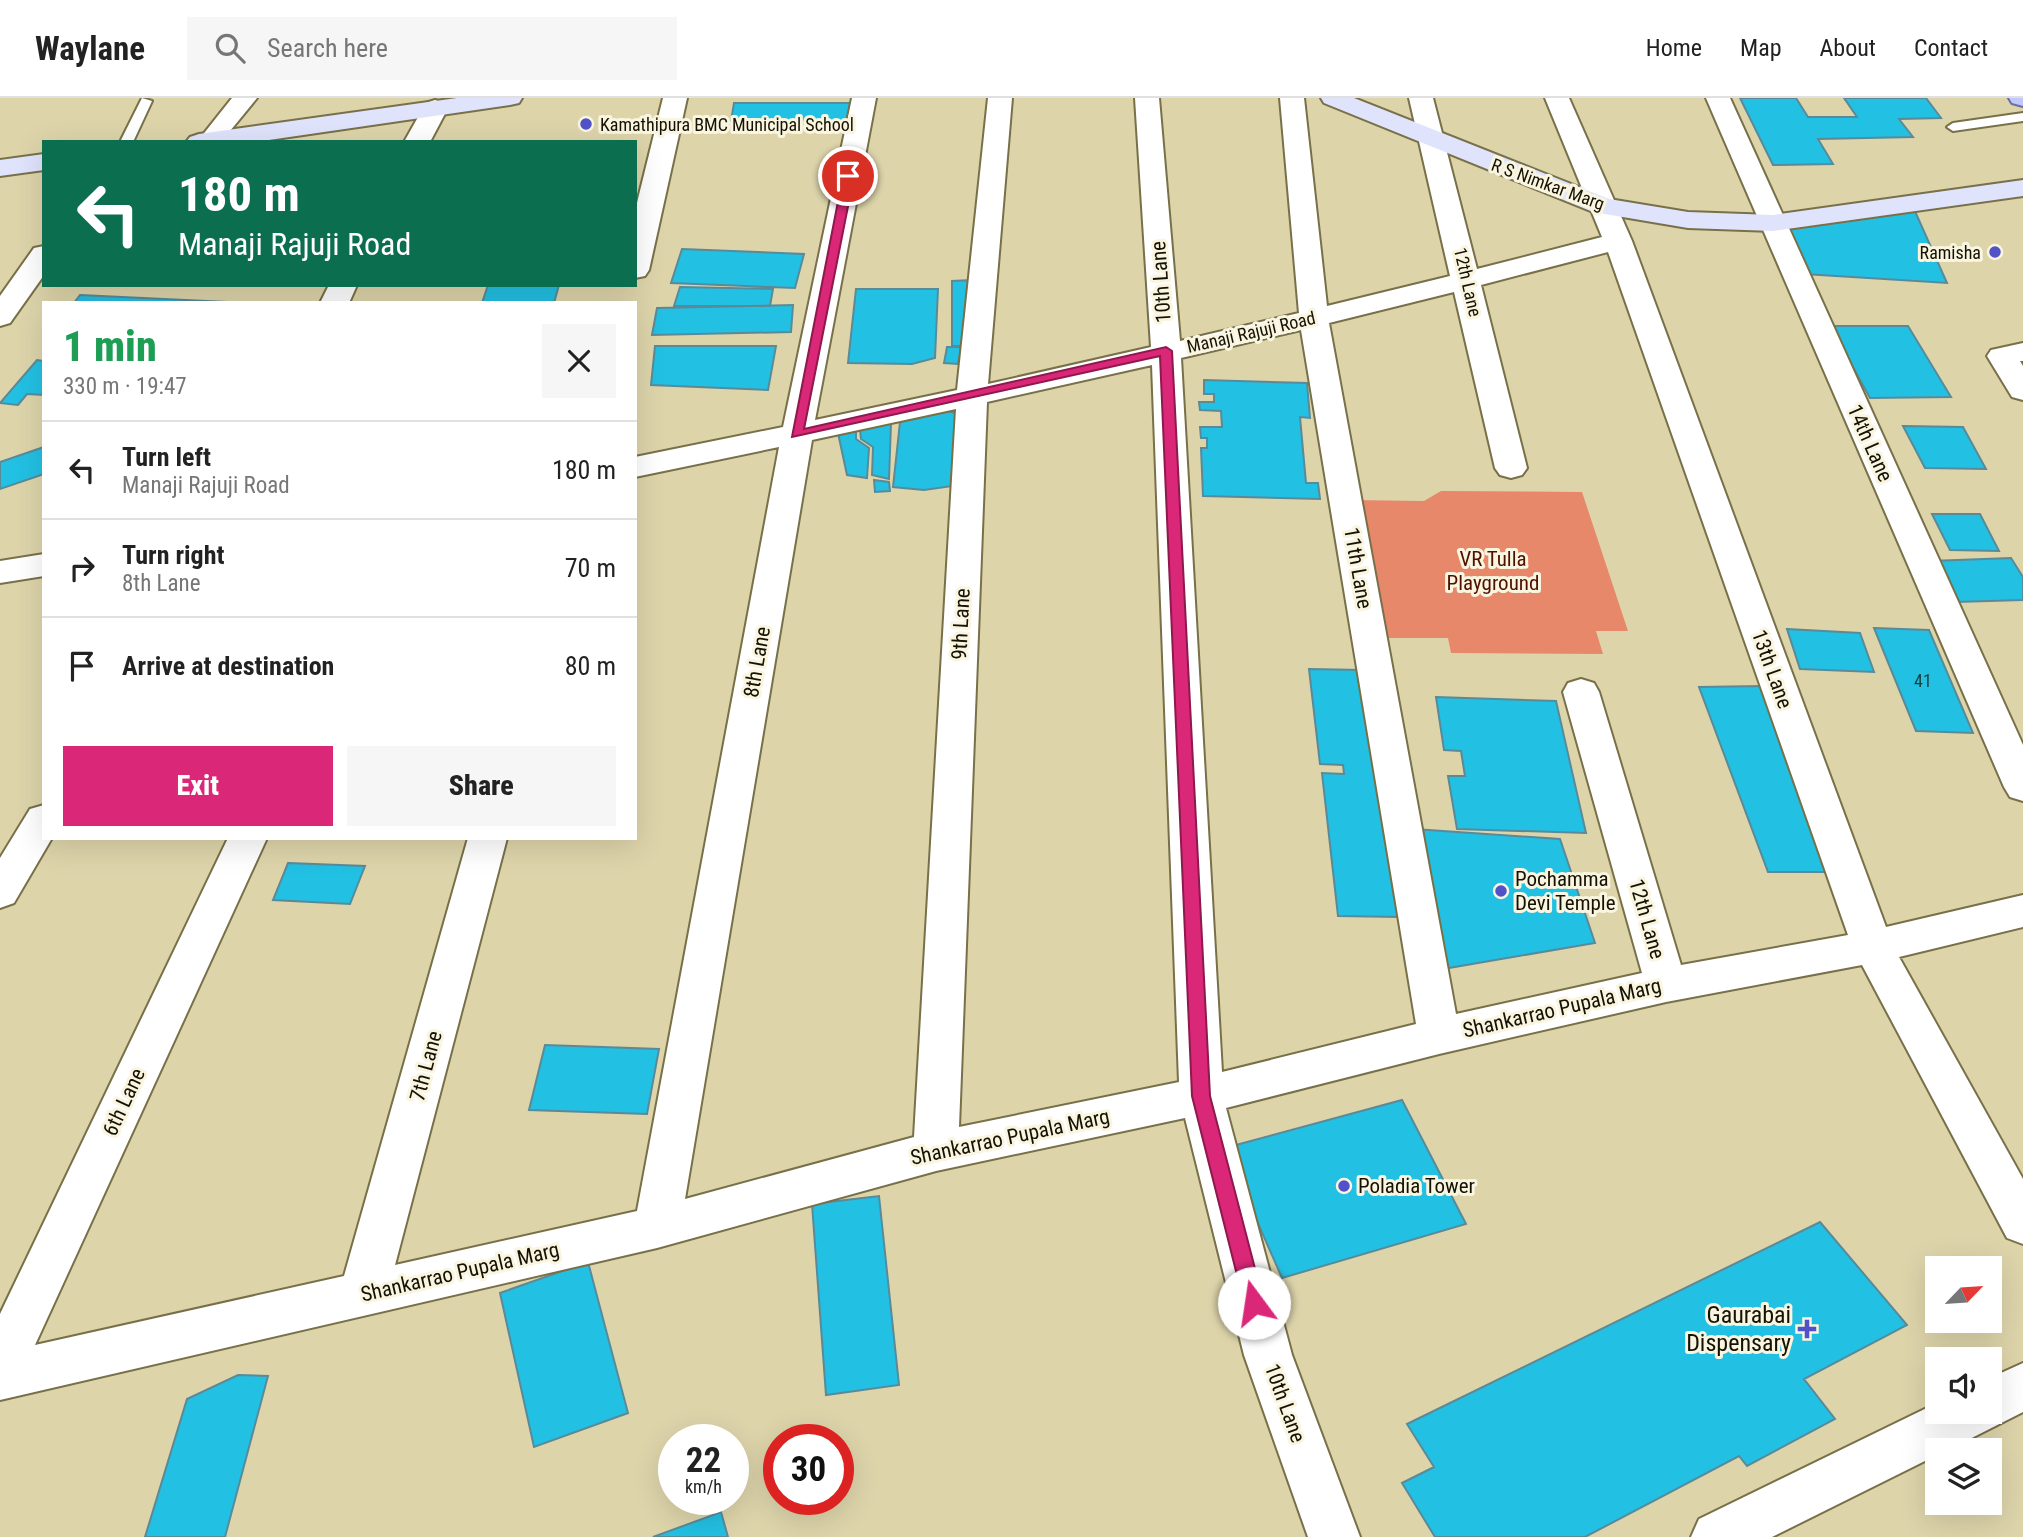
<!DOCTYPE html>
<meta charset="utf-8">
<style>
:root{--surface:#fff;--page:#f6f6f6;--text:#222;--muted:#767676;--line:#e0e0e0;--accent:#db2777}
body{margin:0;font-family:"Roboto Condensed",sans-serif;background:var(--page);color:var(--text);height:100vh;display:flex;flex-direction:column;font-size:26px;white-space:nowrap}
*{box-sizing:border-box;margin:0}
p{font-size:23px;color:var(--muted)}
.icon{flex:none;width:38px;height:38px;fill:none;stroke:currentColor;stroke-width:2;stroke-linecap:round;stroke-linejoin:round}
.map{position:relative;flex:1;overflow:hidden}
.drawer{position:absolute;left:42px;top:203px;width:595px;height:539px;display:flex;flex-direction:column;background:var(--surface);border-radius:0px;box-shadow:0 7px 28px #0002}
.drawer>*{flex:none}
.hud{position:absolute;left:42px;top:42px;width:595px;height:147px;border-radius:0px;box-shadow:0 7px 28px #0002;background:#0b6e4f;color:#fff;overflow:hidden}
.needle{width:46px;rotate:65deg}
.controls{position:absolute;left:1925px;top:1158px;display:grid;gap:14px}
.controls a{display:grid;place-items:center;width:77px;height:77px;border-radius:0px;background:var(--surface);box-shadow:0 7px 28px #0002;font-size:35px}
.speed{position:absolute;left:658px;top:1326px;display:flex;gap:14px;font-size:35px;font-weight:700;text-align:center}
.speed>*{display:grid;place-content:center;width:91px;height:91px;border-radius:50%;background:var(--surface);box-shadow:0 7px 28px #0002;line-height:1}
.speed small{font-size:18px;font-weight:400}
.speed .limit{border:10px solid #d22;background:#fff;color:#111}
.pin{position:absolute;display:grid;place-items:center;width:60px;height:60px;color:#fff;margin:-30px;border:4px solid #fff;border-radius:50%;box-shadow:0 2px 7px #0007}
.me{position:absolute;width:77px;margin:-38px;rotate:346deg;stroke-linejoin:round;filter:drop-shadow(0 0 5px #0008)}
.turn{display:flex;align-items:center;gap:24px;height:147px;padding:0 21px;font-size:32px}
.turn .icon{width:91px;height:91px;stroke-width:2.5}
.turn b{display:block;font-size:49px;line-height:60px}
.round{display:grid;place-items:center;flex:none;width:74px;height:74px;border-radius:0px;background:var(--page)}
.headline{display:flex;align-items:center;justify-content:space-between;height:119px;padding:0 21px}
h1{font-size:42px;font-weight:800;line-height:52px;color:#1e9e55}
.primary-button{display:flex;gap:14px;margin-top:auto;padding:14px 21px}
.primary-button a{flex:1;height:80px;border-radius:0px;background:var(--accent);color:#fff;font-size:28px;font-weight:800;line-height:80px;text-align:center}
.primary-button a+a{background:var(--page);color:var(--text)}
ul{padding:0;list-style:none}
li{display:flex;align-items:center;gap:21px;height:98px;padding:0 21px;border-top:2px solid var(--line)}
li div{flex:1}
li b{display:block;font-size:26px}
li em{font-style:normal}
header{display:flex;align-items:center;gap:42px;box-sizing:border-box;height:98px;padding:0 35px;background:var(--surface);border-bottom:2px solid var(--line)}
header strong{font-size:33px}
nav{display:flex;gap:38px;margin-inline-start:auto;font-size:24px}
.search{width:490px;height:63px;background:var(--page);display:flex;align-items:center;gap:18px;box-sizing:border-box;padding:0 24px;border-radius:0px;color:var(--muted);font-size:26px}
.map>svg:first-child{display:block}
.green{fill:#e8886a}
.building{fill:#22c0e3;stroke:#5a8a98;stroke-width:2}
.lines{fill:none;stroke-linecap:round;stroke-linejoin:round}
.lane-casing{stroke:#787049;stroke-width:4}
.street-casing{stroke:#787049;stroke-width:4}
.secondary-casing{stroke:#787049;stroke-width:4}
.primary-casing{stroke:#6a6fa1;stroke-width:4}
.lane{fill:#fff;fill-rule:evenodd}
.street{fill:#fff;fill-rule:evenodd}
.secondary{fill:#e0e3fc;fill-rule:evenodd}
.primary{fill:#c1c7fa;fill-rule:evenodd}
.route{fill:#db2777;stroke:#8e194d;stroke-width:2}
.poi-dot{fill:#5152c8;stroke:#f9f5e0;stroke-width:2.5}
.labels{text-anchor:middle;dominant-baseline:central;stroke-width:6;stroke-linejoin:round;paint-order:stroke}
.far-poi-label{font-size:18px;fill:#151204;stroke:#f9f5e0;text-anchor:start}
.far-street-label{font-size:18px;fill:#151204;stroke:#f9f5e0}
.number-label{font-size:18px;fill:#183e3c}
.street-label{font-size:21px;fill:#151204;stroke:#f9f5e0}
.park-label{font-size:21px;fill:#4e1100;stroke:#f9f5e0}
.poi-label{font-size:21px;fill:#151204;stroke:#f9f5e0;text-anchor:start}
.near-poi-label{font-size:24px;fill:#151204;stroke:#f9f5e0;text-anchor:end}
</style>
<header>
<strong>Waylane</strong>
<div class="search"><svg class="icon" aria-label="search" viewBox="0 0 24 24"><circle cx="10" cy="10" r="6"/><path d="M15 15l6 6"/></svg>Search here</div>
<nav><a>Home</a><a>Map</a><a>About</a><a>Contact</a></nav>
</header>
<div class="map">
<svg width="2023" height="1439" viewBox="0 0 2023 1439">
<rect width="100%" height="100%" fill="#ddd4aa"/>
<path class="green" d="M1441,393L1582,394L1628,533H1596L1603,556L1451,555L1448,540H1376L1351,402L1424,403Z"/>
<path class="building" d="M1740,0H1796L1808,19H1857L1844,0H1926L1941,20L1899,21L1913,39L1818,41L1833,66L1773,67Z
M734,5H851L850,22L731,23Z
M1914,111L1947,185L1804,176L1785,130Z
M682,151L804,156L795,190L671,185Z
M972,182L973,248H952V183Z
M488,187H559L554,205H482Z
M680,189L773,191L770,208H674Z
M856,191H938L935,260L912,266L848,265Z
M80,197L249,205H74Z
M793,207L791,234L652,237L657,210Z
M1830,228H1908L1951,299L1870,300Z
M655,248H776L768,292L651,287Z
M947,249H961L958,266L944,265Z
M37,262L44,263V297L27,296L18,307L0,305Z
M1204,282L1307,285L1310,320L1300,319L1306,385H1318L1320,401L1203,398L1201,350H1207V340H1201L1200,329H1222L1221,313L1200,312L1199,304H1214V296H1204Z
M949,313L962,318L960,387L924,392L893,389L900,324Z
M891,325L889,381L872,377L873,349L861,341L860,332Z
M1903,328L1963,329L1986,371L1925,370Z
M856,333V341L869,350L867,380L847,377L838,335Z
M44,349V376L0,391V364Z
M874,382L889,384L890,393L875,394Z
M1932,416H1980L1999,453L1950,452Z
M2011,460L2023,479V502L1956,504L1931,463Z
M1874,530L1929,532L1973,635L1916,633Z
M1787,531L1860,535L1874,574L1800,571Z
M1309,571L1363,572L1399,819L1338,818L1322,675L1344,676L1343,667L1320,666Z
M1762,588L1837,774H1768L1699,589Z
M1436,599L1556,603L1586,735L1457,731L1448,678H1465L1461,653L1444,652Z
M1414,731L1560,741L1595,845L1437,872Z
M288,765L365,768L350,806L273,802Z
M545,947L659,951L647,1016L529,1012Z
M1402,1002L1466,1126L1282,1180L1225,1050Z
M879,1098L899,1287L826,1297L812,1106Z
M1820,1124L1907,1227L1804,1281L1835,1321L1747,1368L1739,1358L1585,1439H1435L1402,1385L1434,1369L1407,1326Z
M588,1164L628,1315L534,1349L500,1195Z
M238,1277L268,1278L225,1439H145L187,1301Z
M721,1414L728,1439H653Z"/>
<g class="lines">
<defs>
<path id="lane" d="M142,0L152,3L133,44H120Z
M2023,15V23L1953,33L1947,29L1953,25Z"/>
<path id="street" d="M232,0H257L221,44H197Z
M663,0H687L649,172L645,178L635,180V113Z
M852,0H876L815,322L957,292L988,0H1012L988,286L1151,249L1135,0H1159L1180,243L1299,215L1280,0H1304L1327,208L1450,178L1409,0H1433L1477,171L1602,139L1545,0H1569L1632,143L1886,829L2023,797V829L1899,859L2023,1081V1146L2007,1140L1862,867L1666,904L1439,956L1226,1010L1292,1257L1360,1439H1308L1244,1257L1185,1020L936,1073L657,1150L0,1302V1216L228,740H267L35,1247L344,1178L468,740H507L395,1167L637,1113L779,349L635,379V359L783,329ZM1608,154L1848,837L1681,867L1599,594L1594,585L1581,581L1568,585L1563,594L1642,875L1456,916L1329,225L1454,194L1495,370L1500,377L1511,380L1522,377L1527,370L1481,187ZM1301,232L1416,926L1222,974L1181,260ZM1152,267L1179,984L959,1029L987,304ZM956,311L914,1039L685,1101L812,342Z
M1706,0H1730L2023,647V703L2010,699L2004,689Z
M435,2L444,5L448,10L430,44H404L426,5Z
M44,148V177L10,225L0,228V198L34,150Z
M329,187H357L349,205H320Z
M2023,245V263H2020L2023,268V302L2012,299L1987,258L1991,252Z
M44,456V478L0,485V463Z
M44,707V740H52L14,805L0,810V760L30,711Z
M2023,1265V1314L1946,1353H1937V1357L1772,1439H1691L1699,1421L1937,1305V1314H1990V1280Z"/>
<path id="secondary" d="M457,0H522L519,5L510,7L255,44H186L190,39L199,36Z
M1321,0H1354L1609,101L1688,114L1773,117L2023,82V98L1773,133L1688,130L1593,114L1324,5Z
M44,56V72L0,78V62Z"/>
<path id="primary" d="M2009,0H2023V8L2012,5Z"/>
</defs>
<use href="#lane" class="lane-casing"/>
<use href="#street" class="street-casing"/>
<use href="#secondary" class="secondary-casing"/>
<use href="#primary" class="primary-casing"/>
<use href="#lane" class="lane"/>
<use href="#street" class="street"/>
<use href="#secondary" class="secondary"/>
<use href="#primary" class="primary"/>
</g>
<path class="route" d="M848,74L854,78L804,331L1166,249L1172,253L1210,998L1264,1205L1261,1212L1254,1214L1247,1212L1244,1205L1192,998L1160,258L792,339L843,78Z"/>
<g class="poi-dot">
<circle cx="586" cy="26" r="7"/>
<circle cx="1995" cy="154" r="7"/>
<circle cx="1501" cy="793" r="7"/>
<circle cx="1344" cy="1088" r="7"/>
<path d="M1803.5 1220.5h7v7h7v7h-7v7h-7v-7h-7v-7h7z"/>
</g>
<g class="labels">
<g class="far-poi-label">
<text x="600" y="26">Kamathipura BMC Municipal School</text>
<text x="1981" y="154" text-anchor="end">Ramisha</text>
</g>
<g class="far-street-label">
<text transform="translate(1548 86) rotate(20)">R S Nimkar Marg</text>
<text transform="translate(1468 184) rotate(77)">12th Lane</text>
<text transform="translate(1251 234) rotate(-13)">Manaji Rajuji Road</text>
</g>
<g class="number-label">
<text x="1923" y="582">41</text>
</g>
<g class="street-label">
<text transform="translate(1161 184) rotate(-94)">10th Lane</text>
<text transform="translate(1870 345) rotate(66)">14th Lane</text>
<text transform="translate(1358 470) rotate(80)">11th Lane</text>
<text transform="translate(961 526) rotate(-87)">9th Lane</text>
<text transform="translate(757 564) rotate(-80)">8th Lane</text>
<text transform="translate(1772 571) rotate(70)">13th Lane</text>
<text transform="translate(1647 821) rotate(74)">12th Lane</text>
<text transform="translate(1562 910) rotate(-13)">Shankarrao Pupala Marg</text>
<text transform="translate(426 968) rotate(-75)">7th Lane</text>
<text transform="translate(124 1004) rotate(-65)">6th Lane</text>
<text transform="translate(1010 1039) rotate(-12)">Shankarrao Pupala Marg</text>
<text transform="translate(460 1174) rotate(-13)">Shankarrao Pupala Marg</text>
<text transform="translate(1285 1305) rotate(70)">10th Lane</text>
</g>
<g class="park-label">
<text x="1493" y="461">VR Tulla<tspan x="1493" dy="24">Playground</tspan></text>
</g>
<g class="poi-label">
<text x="1515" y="781">Pochamma<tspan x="1515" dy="24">Devi Temple</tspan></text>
<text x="1358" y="1088">Poladia Tower</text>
</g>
<g class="near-poi-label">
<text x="1791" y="1217">Gaurabai<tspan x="1791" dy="28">Dispensary</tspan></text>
</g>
</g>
</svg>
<div class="controls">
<a><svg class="needle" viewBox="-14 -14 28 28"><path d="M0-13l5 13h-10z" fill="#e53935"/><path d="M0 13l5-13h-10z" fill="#767676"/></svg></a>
<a><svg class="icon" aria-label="sound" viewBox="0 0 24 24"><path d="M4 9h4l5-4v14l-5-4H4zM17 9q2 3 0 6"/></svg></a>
<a><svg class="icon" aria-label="layers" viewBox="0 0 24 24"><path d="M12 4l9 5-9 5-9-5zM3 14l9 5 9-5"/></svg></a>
</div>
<div class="speed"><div>22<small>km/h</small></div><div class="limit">30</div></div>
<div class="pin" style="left:848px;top:78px;background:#d93025"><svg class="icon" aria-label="arrive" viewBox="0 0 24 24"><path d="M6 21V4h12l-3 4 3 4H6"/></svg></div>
<svg class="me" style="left:1254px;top:1205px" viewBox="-20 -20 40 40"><circle r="19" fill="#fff"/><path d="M0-13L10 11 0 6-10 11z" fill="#db2777"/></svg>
<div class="hud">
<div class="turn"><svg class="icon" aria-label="left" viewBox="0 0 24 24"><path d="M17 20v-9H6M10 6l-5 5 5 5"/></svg><div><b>180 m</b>Manaji Rajuji Road</div></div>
</div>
<section class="drawer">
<div class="headline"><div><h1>1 min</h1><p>330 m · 19:47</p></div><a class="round"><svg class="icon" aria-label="close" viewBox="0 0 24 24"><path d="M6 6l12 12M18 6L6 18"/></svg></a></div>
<ul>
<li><svg class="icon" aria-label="left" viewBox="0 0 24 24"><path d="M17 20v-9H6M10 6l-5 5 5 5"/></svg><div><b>Turn left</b><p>Manaji Rajuji Road</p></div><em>180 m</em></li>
<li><svg class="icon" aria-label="right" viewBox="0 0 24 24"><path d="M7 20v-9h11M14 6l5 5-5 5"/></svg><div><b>Turn right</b><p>8th Lane</p></div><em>70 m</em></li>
<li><svg class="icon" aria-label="arrive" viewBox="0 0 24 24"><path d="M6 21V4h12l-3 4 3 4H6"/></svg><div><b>Arrive at destination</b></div><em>80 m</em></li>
</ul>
<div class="primary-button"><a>Exit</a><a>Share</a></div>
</section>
</div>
